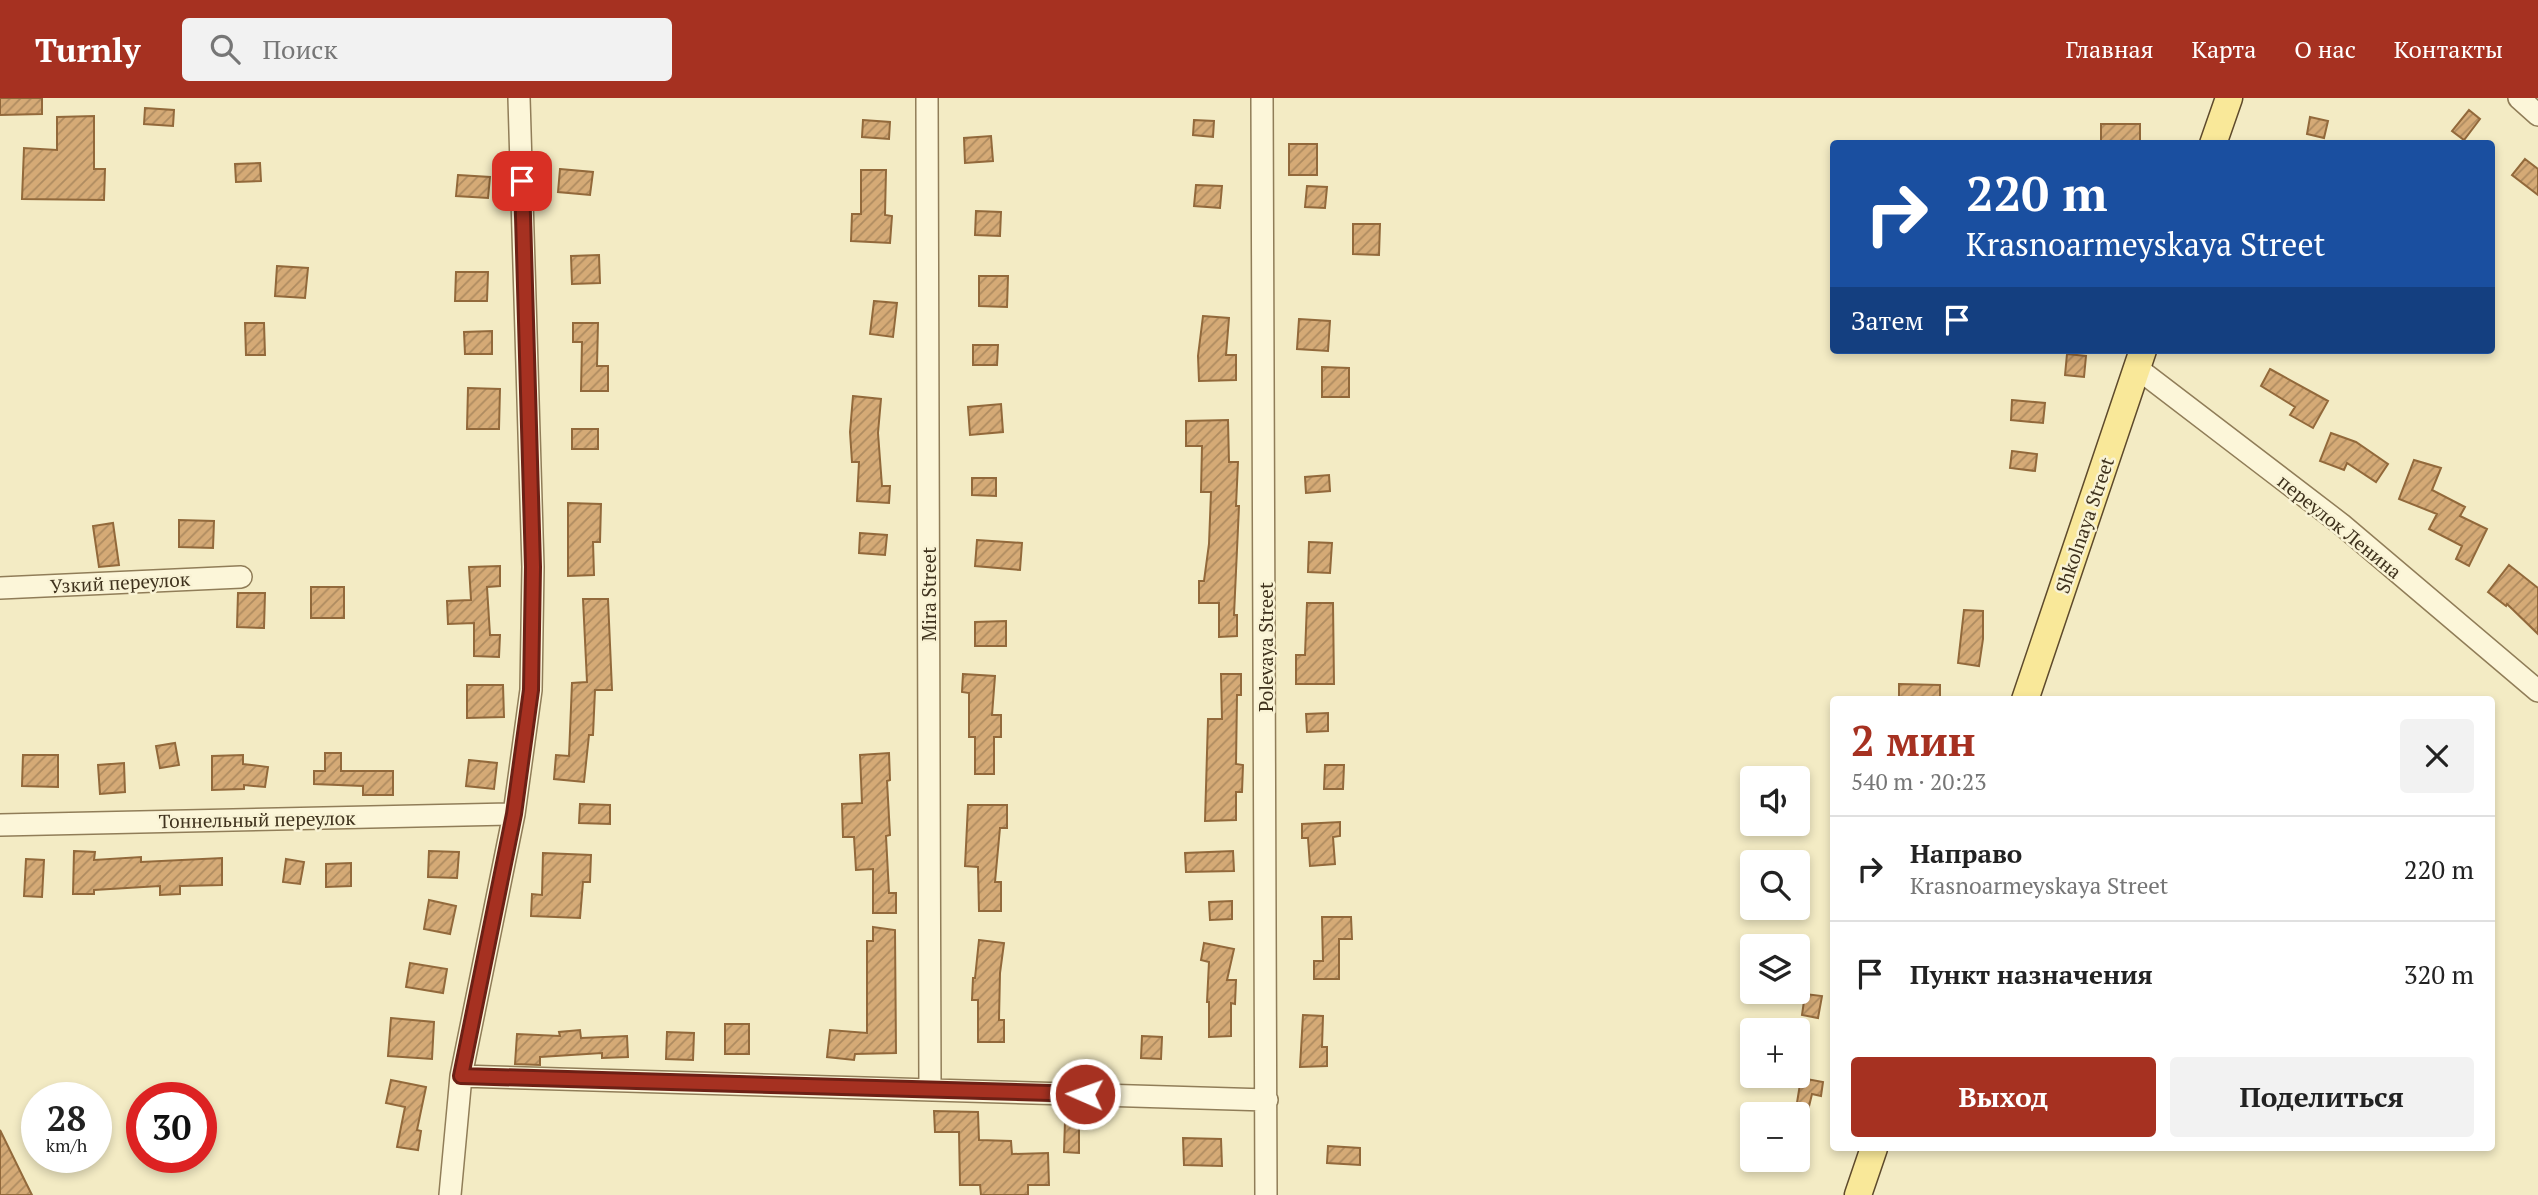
<!DOCTYPE html>
<html lang="ru">
<meta charset="utf-8">
<style>
:root{--surface:#fff;--page:#f2f2f2;--text:#222;--muted:#767676;--line:#e0e0e0;--accent:#a63121}
body{margin:0;font-family:"PT Serif",serif;background:var(--page);color:var(--text);height:100vh;display:flex;flex-direction:column;font-size:26px;white-space:nowrap}
*{box-sizing:border-box;margin:0}
p{font-size:23px;color:var(--muted)}
.icon{flex:none;width:38px;height:38px;fill:none;stroke:currentColor;stroke-width:2;stroke-linecap:round;stroke-linejoin:round}
.map{position:relative;flex:1;overflow:hidden}
.side{position:absolute;left:1830px;top:598px;width:665px;height:455px;display:flex;flex-direction:column;background:var(--surface);border-radius:7px;box-shadow:0 4px 10px #0003}
.side>*{flex:none}
.guide{position:absolute;left:1830px;top:42px;width:665px;height:214px;border-radius:7px;box-shadow:0 4px 10px #0003;background:#1a4fa0;color:#fff;overflow:hidden}
.fabs{position:absolute;left:1740px;top:668px;display:grid;gap:14px}
.fabs a{display:grid;place-items:center;width:70px;height:70px;border-radius:7px;background:var(--surface);box-shadow:0 4px 10px #0003;font-size:35px}
.speed{position:absolute;left:21px;top:984px;display:flex;gap:14px;font-size:35px;font-weight:700;text-align:center}
.speed>*{display:grid;place-content:center;width:91px;height:91px;border-radius:50%;background:var(--surface);box-shadow:0 4px 10px #0003;line-height:1}
.speed small{font-size:18px;font-weight:400}
.speed .limit{border:10px solid #d22;background:#fff;color:#111}
.pin{position:absolute;display:grid;place-items:center;width:60px;height:60px;color:#fff;margin:-30px;border-radius:14px;box-shadow:0 4px 10px #0006}
.me{position:absolute;width:77px;margin:-38px;rotate:272deg;stroke-linejoin:round;filter:drop-shadow(0 0 5px #0008)}
.turn{display:flex;align-items:center;gap:24px;height:147px;padding:0 21px;font-size:32px}
.turn .icon{width:91px;height:91px;stroke-width:2.5}
.turn b{display:block;font-size:49px;line-height:60px}
.then{display:flex;align-items:center;height:66px;padding:0 21px;background:#0003;gap:14px;font-size:26px}
.round{display:grid;place-items:center;flex:none;width:74px;height:74px;border-radius:7px;background:var(--page)}
.overview{display:flex;align-items:center;justify-content:space-between;height:119px;padding:0 21px}
h1{font-size:42px;font-weight:700;line-height:52px;color:var(--accent)}
.action{display:flex;gap:14px;margin-top:auto;padding:14px 21px}
.action a{flex:1;height:80px;border-radius:7px;background:var(--accent);color:#fff;font-size:28px;font-weight:700;line-height:80px;text-align:center}
.action a+a{background:var(--page);color:var(--text)}
ul{padding:0;list-style:none}
li{display:flex;align-items:center;gap:21px;height:105px;padding:0 21px;border-top:2px solid var(--line)}
li div{flex:1}
li b{display:block;font-size:26px}
li em{font-style:normal}
header{display:flex;align-items:center;gap:42px;box-sizing:border-box;height:98px;padding:0 35px;background:var(--accent);color:#fff}
header strong{font-size:33px}
nav{display:flex;gap:38px;margin-inline-start:auto;font-size:24px}
.search{width:490px;height:63px;background:var(--page);display:flex;align-items:center;gap:18px;box-sizing:border-box;padding:0 24px;border-radius:7px;color:var(--muted);font-size:26px}
.map>svg:first-child{display:block}
.building{fill:url(#building-hatch);stroke:#92693b;stroke-width:2}
.lines{fill:none;stroke-linecap:round;stroke-linejoin:round}
.minor-casing{stroke:#907d58;stroke-width:24}
.major-casing{stroke:#5e4a2c;stroke-width:29}
.minor{stroke:#fcf6d9;stroke-width:21}
.major{stroke:#f9e899;stroke-width:26}
.route-casing{stroke:#6c2015;stroke-width:18}
.route{stroke:#a63121;stroke-width:12}
.labels{text-anchor:middle;dominant-baseline:central;stroke-width:5;stroke-linejoin:round;paint-order:stroke}
.street-label{font-size:19px;fill:#3f321d;stroke:#f9f3d5}
</style>
<header>
<strong>Turnly</strong>
<div class="search"><svg class="icon" aria-label="search" viewBox="0 0 24 24"><circle cx="10" cy="10" r="6"/><path d="M15 15l6 6"/></svg>Поиск</div>
<nav><a>Главная</a><a>Карта</a><a>О нас</a><a>Контакты</a></nav>
</header>
<div class="map">
<svg width="2538" height="1097" viewBox="0 0 2538 1097">
<defs>
<pattern id="building-hatch" width="6" height="6" patternUnits="userSpaceOnUse" patternTransform="scale(1.75)"><rect width="6" height="6" fill="#d5aa76"/><path d="M-1 1l2-2M0 6l6-6M5 7l2-2" fill="none" stroke="#ae8b60"/></pattern>
</defs>
<rect width="100%" height="100%" fill="#f3ebc4"/>
<path class="building" d="M0,0H42V16L0,17Z
M145,10L174,12L173,28L144,26Z
M2469,12L2480,21L2464,42L2452,33Z
M94,18V71H105L104,102L22,101L24,50L57,52V19Z
M2310,19L2328,23L2324,40L2307,36Z
M863,22L890,24L889,41L862,39Z
M1194,22L1214,23L1213,39L1193,37Z
M2101,26H2140V45H2101Z
M991,38L993,63L965,65L964,40Z
M1289,46H1317V77H1289Z
M2525,61L2538,71V97L2512,77Z
M260,65L261,83L236,84L235,66Z
M560,71L593,74L590,97L558,94Z
M861,72H886L885,117L892,118L890,145L851,143L852,116H861Z
M458,77L490,79L488,100L456,98Z
M1196,87L1222,88L1220,110L1194,108Z
M1307,88L1327,89L1325,110L1305,109Z
M976,113L1001,114L1000,138L975,137Z
M1353,126H1380L1379,157L1353,156Z
M599,157L600,185L572,186L571,158Z
M277,168L308,170L305,200L275,198Z
M456,174H488L487,203H455Z
M979,178H1008L1007,209L979,208Z
M874,203L897,205L893,239L870,236Z
M1203,218L1229,220L1226,257H1236V282L1199,283L1198,258Z
M1299,221L1330,223L1328,253L1297,251Z
M245,225H264L265,257H246Z
M573,225H598L597,268H608V293H581L582,244H573Z
M492,233V256H465L464,234Z
M973,247H998L997,267H973Z
M2067,256L2086,258L2084,279L2065,277Z
M1322,269L1349,270V299H1322Z
M2270,271L2328,303L2313,330L2290,317L2295,309L2261,288Z
M468,290L500,291L499,331H467Z
M853,298L881,301L878,335L882,388H890L889,405L857,403L859,364H852L850,334Z
M2012,302L2045,305L2043,325L2011,322Z
M1001,306L1003,334L970,337L968,309Z
M1228,322L1229,364H1238L1236,408H1239L1234,517H1237V538L1219,539V505H1199V483H1204L1209,446L1211,394H1201L1202,348H1186V323Z
M572,331H598V351H572Z
M2331,335L2356,344L2388,366L2376,384L2347,365L2344,372L2320,363Z
M2012,353L2037,356L2035,373L2010,370Z
M2414,362L2441,370L2432,392L2465,409L2460,418L2487,431L2469,468L2456,461L2462,448L2429,431L2437,416L2399,401Z
M1329,377L1330,393L1306,395L1305,379Z
M972,380H996V398L972,397Z
M568,405L601,406L600,444H593L594,477L568,478Z
M179,422L214,423L213,450L179,449Z
M113,425L119,467L99,469L93,428Z
M860,435L887,437L885,457L859,455Z
M977,442L1022,445L1020,472L975,468Z
M1309,444L1332,445L1330,475L1308,474Z
M2509,467L2538,490V536L2507,506L2506,508L2488,494Z
M500,468V488L487,489L490,537H500L499,559L474,558V525L448,526L447,503L471,502L469,469Z
M311,489H344V520H311Z
M238,495H265L264,530L237,529Z
M583,501H608L612,592H595L593,637H589L584,684L554,681L556,657L569,658L572,585L587,584Z
M1307,505H1333L1334,586H1296V557H1305Z
M1964,512L1983,513V541L1979,568L1958,565Z
M1006,523V548H975V524Z
M963,576L995,578L992,617H1001V639H994V676H975V639H969V595L962,594Z
M1221,576H1241V597H1237L1236,666L1243,667L1242,694H1236V722L1205,723L1208,621H1222Z
M1899,586L1940,587V602H1899Z
M467,587H503L504,619L467,620Z
M1328,615V633L1307,634L1306,616Z
M175,645L179,667L160,670L156,648Z
M325,655H341V673H393V697H363V688L314,686V673H325Z
M889,655L890,682L887,683L890,737L886,738L889,795H896V815H873V771L856,772L854,739H843L842,706L862,705L860,657Z
M23,657H58V689L22,688Z
M243,657V666L268,669L265,689L244,687V691L212,692V658Z
M469,662L497,665L494,691L466,688Z
M124,665L125,694L100,696L98,667Z
M1325,667H1344L1343,691H1324Z
M580,706L610,707V726L579,725Z
M968,707H1007V730H1000L995,784H1001V813H979L978,769L965,768Z
M1340,724V738L1333,739L1335,766L1310,768L1308,740H1302V726Z
M74,753L95,754L94,762L141,759V764L222,760V787L180,788V796L160,797V788L94,792V796H73Z
M429,753L459,754L457,780L428,779Z
M1233,753L1234,773L1186,774L1185,755Z
M543,755L591,757L590,784H583L580,820L531,818L532,796L542,797Z
M26,761L44,762L42,799L24,798Z
M286,761L304,764L300,786L283,784Z
M351,765V788L326,789V766Z
M429,802L456,808L450,836L424,831Z
M1232,803V821L1210,822L1209,804Z
M1322,819H1351L1352,841H1339V881H1314V863H1323Z
M873,829L895,832L896,955L855,956L854,962L827,959L830,932L867,935V843H873Z
M979,842L1004,845L1000,875L999,922H1004V944H978V902H972L973,880H975Z
M1204,845L1234,851L1227,882H1236L1235,906L1231,905V938L1209,939V904H1207L1209,864L1201,862Z
M410,865L447,871L443,895L406,889Z
M1805,896L1822,898L1818,920L1802,917Z
M1303,917L1323,918L1322,949H1327V968L1300,969Z
M391,920L434,924L432,961L388,958Z
M725,926H749V956H725Z
M580,932L581,940L627,938L628,959L602,960V955L540,959V967L515,966L517,936L560,938L559,934Z
M667,934L694,935L693,962L666,961Z
M1142,938L1162,939L1161,961L1141,960Z
M1801,980L1823,984L1821,998L1812,996L1805,1025L1797,1024V1017H1795Z
M391,982L426,989L417,1032L421,1033L418,1052L397,1049L405,1009L386,1005Z
M934,1013L978,1014L979,1042L1011,1043L1012,1056L1048,1055L1049,1087H1028V1097H981L980,1087H960L959,1034H935Z
M1065,1023H1079V1055L1064,1054Z
M0,1032L25,1083L32,1097H0Z
M1183,1040L1221,1041L1222,1068L1184,1067Z
M1328,1048L1360,1050V1067L1327,1065Z"/>
<g class="lines">
<defs>
<path id="minor" d="M927,0L930,992
M1262,0L1266,1097
M2519,0L2538,17
M2137,270L2341,426L2538,593
M0,490L241,479
M0,727L514,716
M461,978L1267,1002
M450,1097L461,978L514,716L531,592L533,469L519,0"/>
<path id="major" d="M2213,46L2229,0
M2025,602L2143,252
M1858,1097L1874,1050"/>
</defs>
<use href="#minor" class="minor-casing"/>
<use href="#major" class="major-casing"/>
<use href="#minor" class="minor"/>
<use href="#major" class="major"/>
</g>
<g class="lines">
<defs>
<path id="route" d="M522,83L533,469L531,592L514,716L461,978L1085,996"/>
</defs>
<use href="#route" class="route-casing"/>
<use href="#route" class="route"/>
</g>
<g class="labels">
<g class="street-label">
<text transform="translate(2084 427) rotate(-71)">Shkolnaya Street</text>
<text transform="translate(2340 428) rotate(39)">переулок Ленина</text>
<text transform="translate(120 484) rotate(-3)">Узкий переулок</text>
<text transform="translate(928 496) rotate(-90)">Mira Street</text>
<text transform="translate(1265 549) rotate(-90)">Polevaya Street</text>
<text transform="translate(257 721) rotate(-1)">Тоннельный переулок</text>
</g>
</g>
</svg>
<div class="fabs">
<a><svg class="icon" aria-label="sound" viewBox="0 0 24 24"><path d="M4 9h4l5-4v14l-5-4H4zM17 9q2 3 0 6"/></svg></a>
<a><svg class="icon" aria-label="search" viewBox="0 0 24 24"><circle cx="10" cy="10" r="6"/><path d="M15 15l6 6"/></svg></a>
<a><svg class="icon" aria-label="layers" viewBox="0 0 24 24"><path d="M12 4l9 5-9 5-9-5zM3 14l9 5 9-5"/></svg></a>
<a>+</a>
<a>−</a>
</div>
<div class="speed"><div>28<small>km/h</small></div><div class="limit">30</div></div>
<div class="pin" style="left:522px;top:83px;background:#d93025"><svg class="icon" aria-label="arrive" viewBox="0 0 24 24"><path d="M6 21V4h12l-3 4 3 4H6"/></svg></div>
<svg class="me" style="left:1085px;top:996px" viewBox="-20 -20 40 40"><circle r="17" fill="#a63121" stroke="#fff" stroke-width="3"/><path d="M0-11L8 9 0 5-8 9z" fill="#fff"/></svg>
<div class="guide">
<div class="turn"><svg class="icon" aria-label="right" viewBox="0 0 24 24"><path d="M7 20v-9h11M14 6l5 5-5 5"/></svg><div><b>220 m</b>Krasnoarmeyskaya Street</div></div>
<div class="then">Затем<svg class="icon" aria-label="arrive" viewBox="0 0 24 24"><path d="M6 21V4h12l-3 4 3 4H6"/></svg></div>
</div>
<section class="side">
<div class="overview"><div><h1>2 мин</h1><p>540 m · 20:23</p></div><a class="round"><svg class="icon" aria-label="close" viewBox="0 0 24 24"><path d="M6 6l12 12M18 6L6 18"/></svg></a></div>
<ul>
<li><svg class="icon" aria-label="right" viewBox="0 0 24 24"><path d="M7 20v-9h11M14 6l5 5-5 5"/></svg><div><b>Направо</b><p>Krasnoarmeyskaya Street</p></div><em>220 m</em></li>
<li><svg class="icon" aria-label="arrive" viewBox="0 0 24 24"><path d="M6 21V4h12l-3 4 3 4H6"/></svg><div><b>Пункт назначения</b></div><em>320 m</em></li>
</ul>
<div class="action"><a>Выход</a><a>Поделиться</a></div>
</section>
</div>
